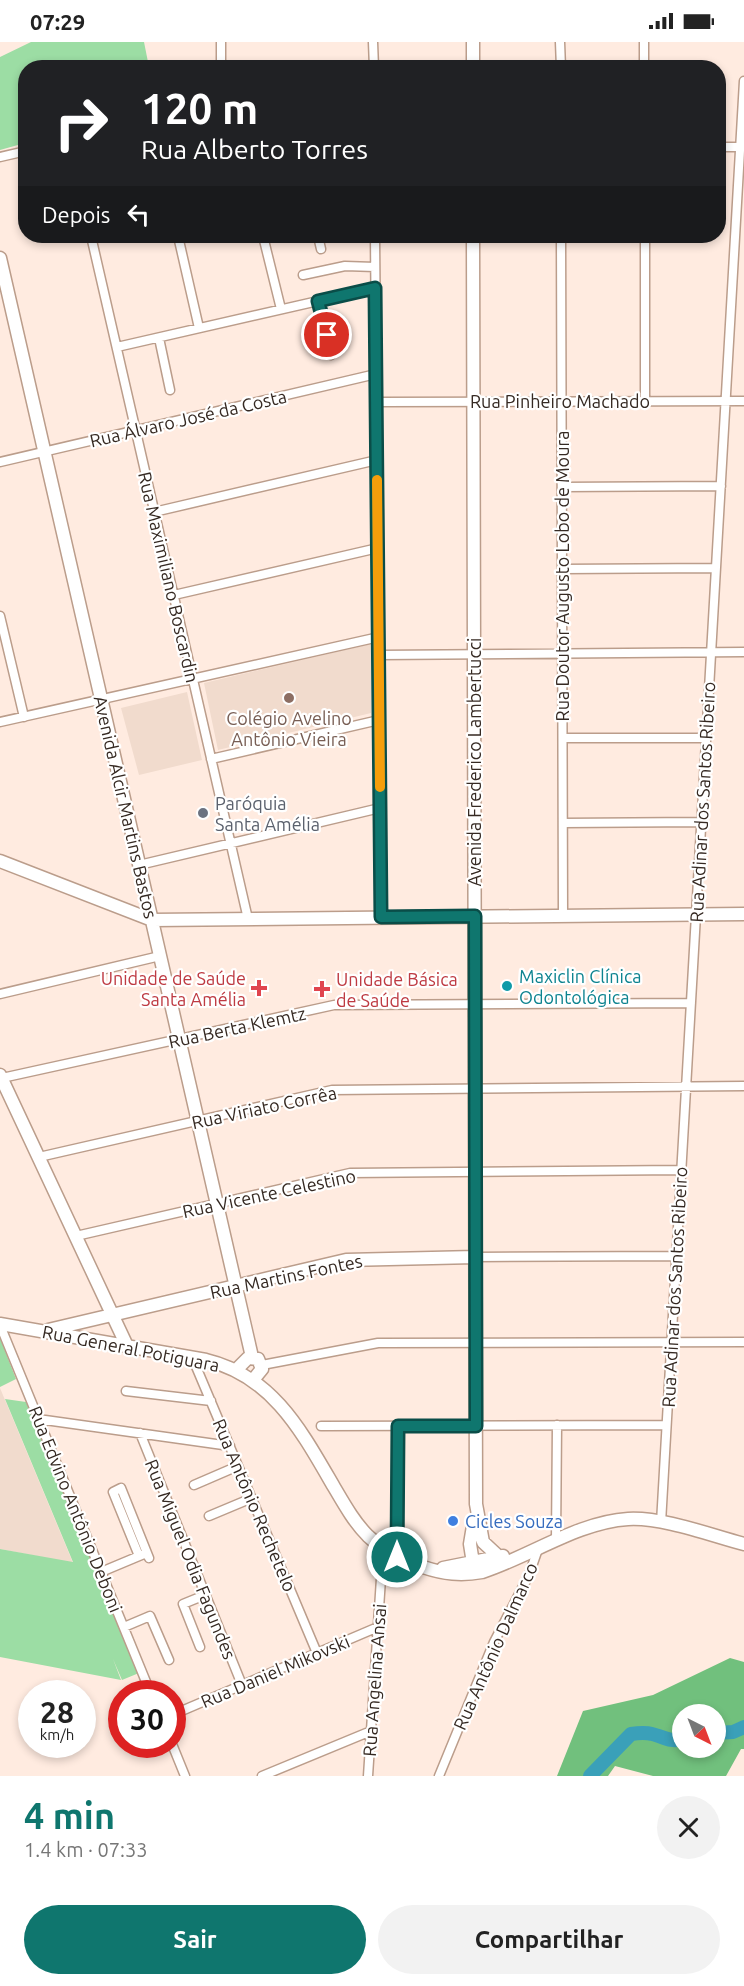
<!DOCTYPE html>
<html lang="pt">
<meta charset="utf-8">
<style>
:root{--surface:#fff;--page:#f2f2f2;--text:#222;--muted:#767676;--accent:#0f766e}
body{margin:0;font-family:Ubuntu,sans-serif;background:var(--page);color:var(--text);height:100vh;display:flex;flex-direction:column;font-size:22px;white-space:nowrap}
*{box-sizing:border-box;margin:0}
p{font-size:20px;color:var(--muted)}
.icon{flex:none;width:33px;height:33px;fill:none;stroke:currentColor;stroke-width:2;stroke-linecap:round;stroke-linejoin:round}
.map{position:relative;height:1734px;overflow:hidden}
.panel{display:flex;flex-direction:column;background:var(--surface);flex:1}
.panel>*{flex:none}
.top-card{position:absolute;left:18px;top:18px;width:708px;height:183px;border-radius:24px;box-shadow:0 3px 9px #0003;background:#202124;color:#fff;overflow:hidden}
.needle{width:39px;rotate:138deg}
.fabs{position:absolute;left:672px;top:1662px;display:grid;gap:12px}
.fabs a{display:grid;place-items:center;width:54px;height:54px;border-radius:50%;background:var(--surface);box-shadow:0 3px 9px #0003;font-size:30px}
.speed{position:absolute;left:18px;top:1638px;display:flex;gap:12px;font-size:30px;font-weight:700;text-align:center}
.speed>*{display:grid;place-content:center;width:78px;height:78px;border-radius:50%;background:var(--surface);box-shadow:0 3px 9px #0003;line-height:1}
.speed small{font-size:15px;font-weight:400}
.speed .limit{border:9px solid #d22;background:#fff;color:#111}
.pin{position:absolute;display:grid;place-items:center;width:51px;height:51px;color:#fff;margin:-26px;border:3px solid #fff;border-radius:50%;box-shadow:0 2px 6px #0007}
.me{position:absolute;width:66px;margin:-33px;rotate:0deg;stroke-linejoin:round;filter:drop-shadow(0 0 4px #0008)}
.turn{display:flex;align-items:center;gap:21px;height:126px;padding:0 24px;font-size:27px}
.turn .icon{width:78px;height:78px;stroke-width:2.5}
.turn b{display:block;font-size:42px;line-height:51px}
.then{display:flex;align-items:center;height:57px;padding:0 24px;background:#0003;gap:12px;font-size:22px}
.round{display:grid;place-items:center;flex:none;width:63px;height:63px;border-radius:32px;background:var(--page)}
.headline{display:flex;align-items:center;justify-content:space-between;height:102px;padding:0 24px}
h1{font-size:36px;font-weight:700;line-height:45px;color:var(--accent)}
.cta{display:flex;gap:12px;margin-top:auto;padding:12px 24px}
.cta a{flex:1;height:69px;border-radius:36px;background:var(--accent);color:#fff;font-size:24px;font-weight:700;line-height:69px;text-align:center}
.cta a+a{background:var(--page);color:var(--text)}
.status{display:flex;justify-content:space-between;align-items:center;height:42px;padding:0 30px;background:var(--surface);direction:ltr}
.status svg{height:16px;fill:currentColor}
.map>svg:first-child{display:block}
.built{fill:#f1dbcd}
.green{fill:#9cdda4}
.forest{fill:#71c07d;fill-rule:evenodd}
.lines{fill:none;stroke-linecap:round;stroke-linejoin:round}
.river{stroke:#3aa0b9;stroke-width:14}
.street-casing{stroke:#bb9d8b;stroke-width:11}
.secondary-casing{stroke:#bb9d8b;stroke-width:15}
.street{stroke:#fff;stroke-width:8}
.secondary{stroke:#fff;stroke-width:12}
.route-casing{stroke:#0a4d48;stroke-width:15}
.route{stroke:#0f766e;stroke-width:10}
.slow{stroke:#f59e0b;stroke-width:10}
.education-dot{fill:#8d6e63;stroke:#fff;stroke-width:2}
.worship-dot{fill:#6b7280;stroke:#fff;stroke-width:2}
.culture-dot{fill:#0f9aa8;stroke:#fff;stroke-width:2}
.health-dot{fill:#e0444e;stroke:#fff;stroke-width:2}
.shop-dot{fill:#3f7fe0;stroke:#fff;stroke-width:2}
.labels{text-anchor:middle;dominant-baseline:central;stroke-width:4.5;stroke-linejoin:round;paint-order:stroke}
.street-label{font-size:18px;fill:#352922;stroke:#fff}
.education-label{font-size:18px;fill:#785e54;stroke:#fff}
.worship-label{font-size:18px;fill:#5b616d;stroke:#fff;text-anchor:start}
.culture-label{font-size:18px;fill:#0d838f;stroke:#fff;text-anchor:start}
.health-label{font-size:18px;fill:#be3a42;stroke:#fff;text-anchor:end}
.shop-label{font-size:18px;fill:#366cbe;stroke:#fff;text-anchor:start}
</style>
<div class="status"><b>07:29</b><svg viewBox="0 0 49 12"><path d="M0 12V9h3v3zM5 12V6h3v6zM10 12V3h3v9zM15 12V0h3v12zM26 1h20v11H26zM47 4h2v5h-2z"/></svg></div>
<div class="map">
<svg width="744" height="1734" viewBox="0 0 744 1734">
<rect width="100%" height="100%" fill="#ffebe0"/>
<path class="built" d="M371,602V671L218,708L204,641Z
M187,650L202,718L139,733L121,666Z
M0,1346L73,1521L0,1507Z"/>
<path class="green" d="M31,0H144L149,25L26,26L25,101L0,108V15Z
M0,1296L16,1337L0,1345Z
M5,1357L26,1360L139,1631L122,1638L113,1617L121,1638L0,1615V1507L73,1520Z"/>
<path class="forest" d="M730,1616L744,1620V1707H741L726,1734H653L615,1724L608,1734H557L583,1669L653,1653ZM682,1672H716V1706H682Z"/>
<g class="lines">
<path class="river" d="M716,1691L733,1690L744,1685
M590,1734L631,1692C637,1691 645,1690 652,1692C662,1694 671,1701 682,1697"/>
<defs>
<path id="street" d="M373,0L374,26
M560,0L561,26
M644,0V26
M221,26V0
M718,105H744
M0,115L26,109
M91,194L248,877
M178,194L199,286
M263,194L281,267
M318,194L321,207
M375,194L381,875
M561,194L563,874
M645,194V359
M303,233L345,224L375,225
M318,259L331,313
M159,296L170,348
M117,305L375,246
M377,360L744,359
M0,420L376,332
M562,445L721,444
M154,470L377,418
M562,527L716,526
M174,553L378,506
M0,574L24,675
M379,613L744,610
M0,680L379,595
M563,696H706
M211,717L379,678
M563,781L701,780
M139,823L380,766
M0,952L160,914
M2,1036L334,963L691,961
M39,1115L332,1048L744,1044
M76,1194L350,1131L681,1128
M475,1215L676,1214
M0,1283L151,1652
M192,1315L317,1611
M262,1323L378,1301L744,1300
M126,1349L211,1359
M38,1377L230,1404
M321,1384L666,1383
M140,1391L242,1643
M194,1443L238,1424
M209,1474L252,1456
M661,1481L744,39
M556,1499L557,1383
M139,1514L113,1450L121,1446L149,1516
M397,1515L398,1384
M101,1530L144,1512
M124,1585L150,1574L169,1618
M200,1605L183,1562L205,1553
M172,1673L378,1585
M172,1702L185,1734
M262,1734L371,1689
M368,1734L383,1506
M439,1734L494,1600L529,1533L538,1507"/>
<path id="secondary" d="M473,0V26
M473,194L476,1462L483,1500L498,1514
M0,216L252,1315
M0,819L152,878L744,872
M0,1033L127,1304
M0,1282L206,1318C273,1334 302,1390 334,1445C344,1462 354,1480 368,1494C384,1509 403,1518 423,1525C444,1532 461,1534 482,1530C529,1515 578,1480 628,1477C663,1475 710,1493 744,1502
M48,1288L346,1218L475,1215
M236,1328L248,1316L258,1317L262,1327L253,1338
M473,1521L470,1502L474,1478
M443,1526L503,1514"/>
</defs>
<use href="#street" class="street-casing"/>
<use href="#secondary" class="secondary-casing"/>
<use href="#street" class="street"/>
<use href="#secondary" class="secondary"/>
</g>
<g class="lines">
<defs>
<path id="route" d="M327,293L318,259L375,246L381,875L475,874L476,1384H398L397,1515"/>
</defs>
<use href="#route" class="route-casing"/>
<use href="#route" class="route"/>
<path class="slow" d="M377,438L380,745"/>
</g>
<circle class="education-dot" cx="289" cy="656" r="6"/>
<circle class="worship-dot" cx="203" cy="771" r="6"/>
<circle class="culture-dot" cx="507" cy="944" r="6"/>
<g class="health-dot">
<path d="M256 937h6v6h6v6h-6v6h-6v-6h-6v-6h6z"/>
<path d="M319 938h6v6h6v6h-6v6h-6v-6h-6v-6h6z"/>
</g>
<circle class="shop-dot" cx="453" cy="1479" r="6"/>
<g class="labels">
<g class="street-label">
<text x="560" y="359">Rua Pinheiro Machado</text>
<text transform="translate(188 376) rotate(-13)">Rua Álvaro José da Costa</text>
<text transform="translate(562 534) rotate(-90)">Rua Doutor Augusto Lobo de Moura</text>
<text transform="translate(169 535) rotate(77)">Rua Maximiliano Boscardin</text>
<text transform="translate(474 720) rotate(-90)">Avenida Frederico Lambertucci</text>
<text transform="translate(702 760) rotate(-87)">Rua Adinar dos Santos Ribeiro</text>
<text transform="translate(126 765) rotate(77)">Avenida Alcir Martins Bastos</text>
<text transform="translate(237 985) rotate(-12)">Rua Berta Klemtz</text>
<text transform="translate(264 1065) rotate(-12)">Rua Viriato Corrêa</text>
<text transform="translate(269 1151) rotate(-12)">Rua Vicente Celestino</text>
<text transform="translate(286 1234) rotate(-12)">Rua Martins Fontes</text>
<text transform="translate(674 1245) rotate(-87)">Rua Adinar dos Santos Ribeiro</text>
<text transform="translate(131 1306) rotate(11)">Rua General Potiguara</text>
<text transform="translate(255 1463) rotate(67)">Rua Antônio Rechetelo</text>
<text transform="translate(76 1467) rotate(68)">Rua Edvino Antônio Deboni</text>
<text transform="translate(191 1517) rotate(68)">Rua Miguel Odia Fagundes</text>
<text transform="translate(495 1604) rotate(-66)">Rua Antônio Dalmarco</text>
<text transform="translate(275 1629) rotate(-23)">Rua Daniel Mikovski</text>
<text transform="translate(374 1638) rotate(-86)">Rua Angelina Ansai</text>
</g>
<g class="education-label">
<text x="289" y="676">Colégio Avelino<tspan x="289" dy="21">Antônio Vieira</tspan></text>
</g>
<g class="worship-label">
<text x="215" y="761">Paróquia<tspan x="215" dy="21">Santa Amélia</tspan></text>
</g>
<g class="culture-label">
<text x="519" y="934">Maxiclin Clínica<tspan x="519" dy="21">Odontológica</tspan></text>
</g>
<g class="health-label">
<text x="246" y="936">Unidade de Saúde<tspan x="246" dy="21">Santa Amélia</tspan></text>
<text x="336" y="937" text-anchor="start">Unidade Básica<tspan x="336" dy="21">de Saúde</tspan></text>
</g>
<g class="shop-label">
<text x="465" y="1479">Cicles Souza</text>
</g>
</g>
</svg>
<div class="fabs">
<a><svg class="needle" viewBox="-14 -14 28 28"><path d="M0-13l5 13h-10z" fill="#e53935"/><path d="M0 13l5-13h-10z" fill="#767676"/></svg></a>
</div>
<div class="speed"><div>28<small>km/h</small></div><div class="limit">30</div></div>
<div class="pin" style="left:327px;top:293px;background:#d93025"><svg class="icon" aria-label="arrive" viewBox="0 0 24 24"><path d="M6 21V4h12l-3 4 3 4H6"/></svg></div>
<svg class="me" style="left:397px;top:1515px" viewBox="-20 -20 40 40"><circle r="17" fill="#0f766e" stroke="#fff" stroke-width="3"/><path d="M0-11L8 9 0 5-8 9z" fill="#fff"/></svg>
<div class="top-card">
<div class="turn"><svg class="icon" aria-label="right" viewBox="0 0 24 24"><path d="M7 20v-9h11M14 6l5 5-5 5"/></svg><div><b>120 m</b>Rua Alberto Torres</div></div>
<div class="then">Depois<svg class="icon" aria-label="left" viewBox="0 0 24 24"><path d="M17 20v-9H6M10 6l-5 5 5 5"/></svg></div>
</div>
</div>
<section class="panel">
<div class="headline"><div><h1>4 min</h1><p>1.4 km · 07:33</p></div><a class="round"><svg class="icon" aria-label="close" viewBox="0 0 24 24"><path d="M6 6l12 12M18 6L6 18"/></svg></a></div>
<div class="cta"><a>Sair</a><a>Compartilhar</a></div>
</section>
